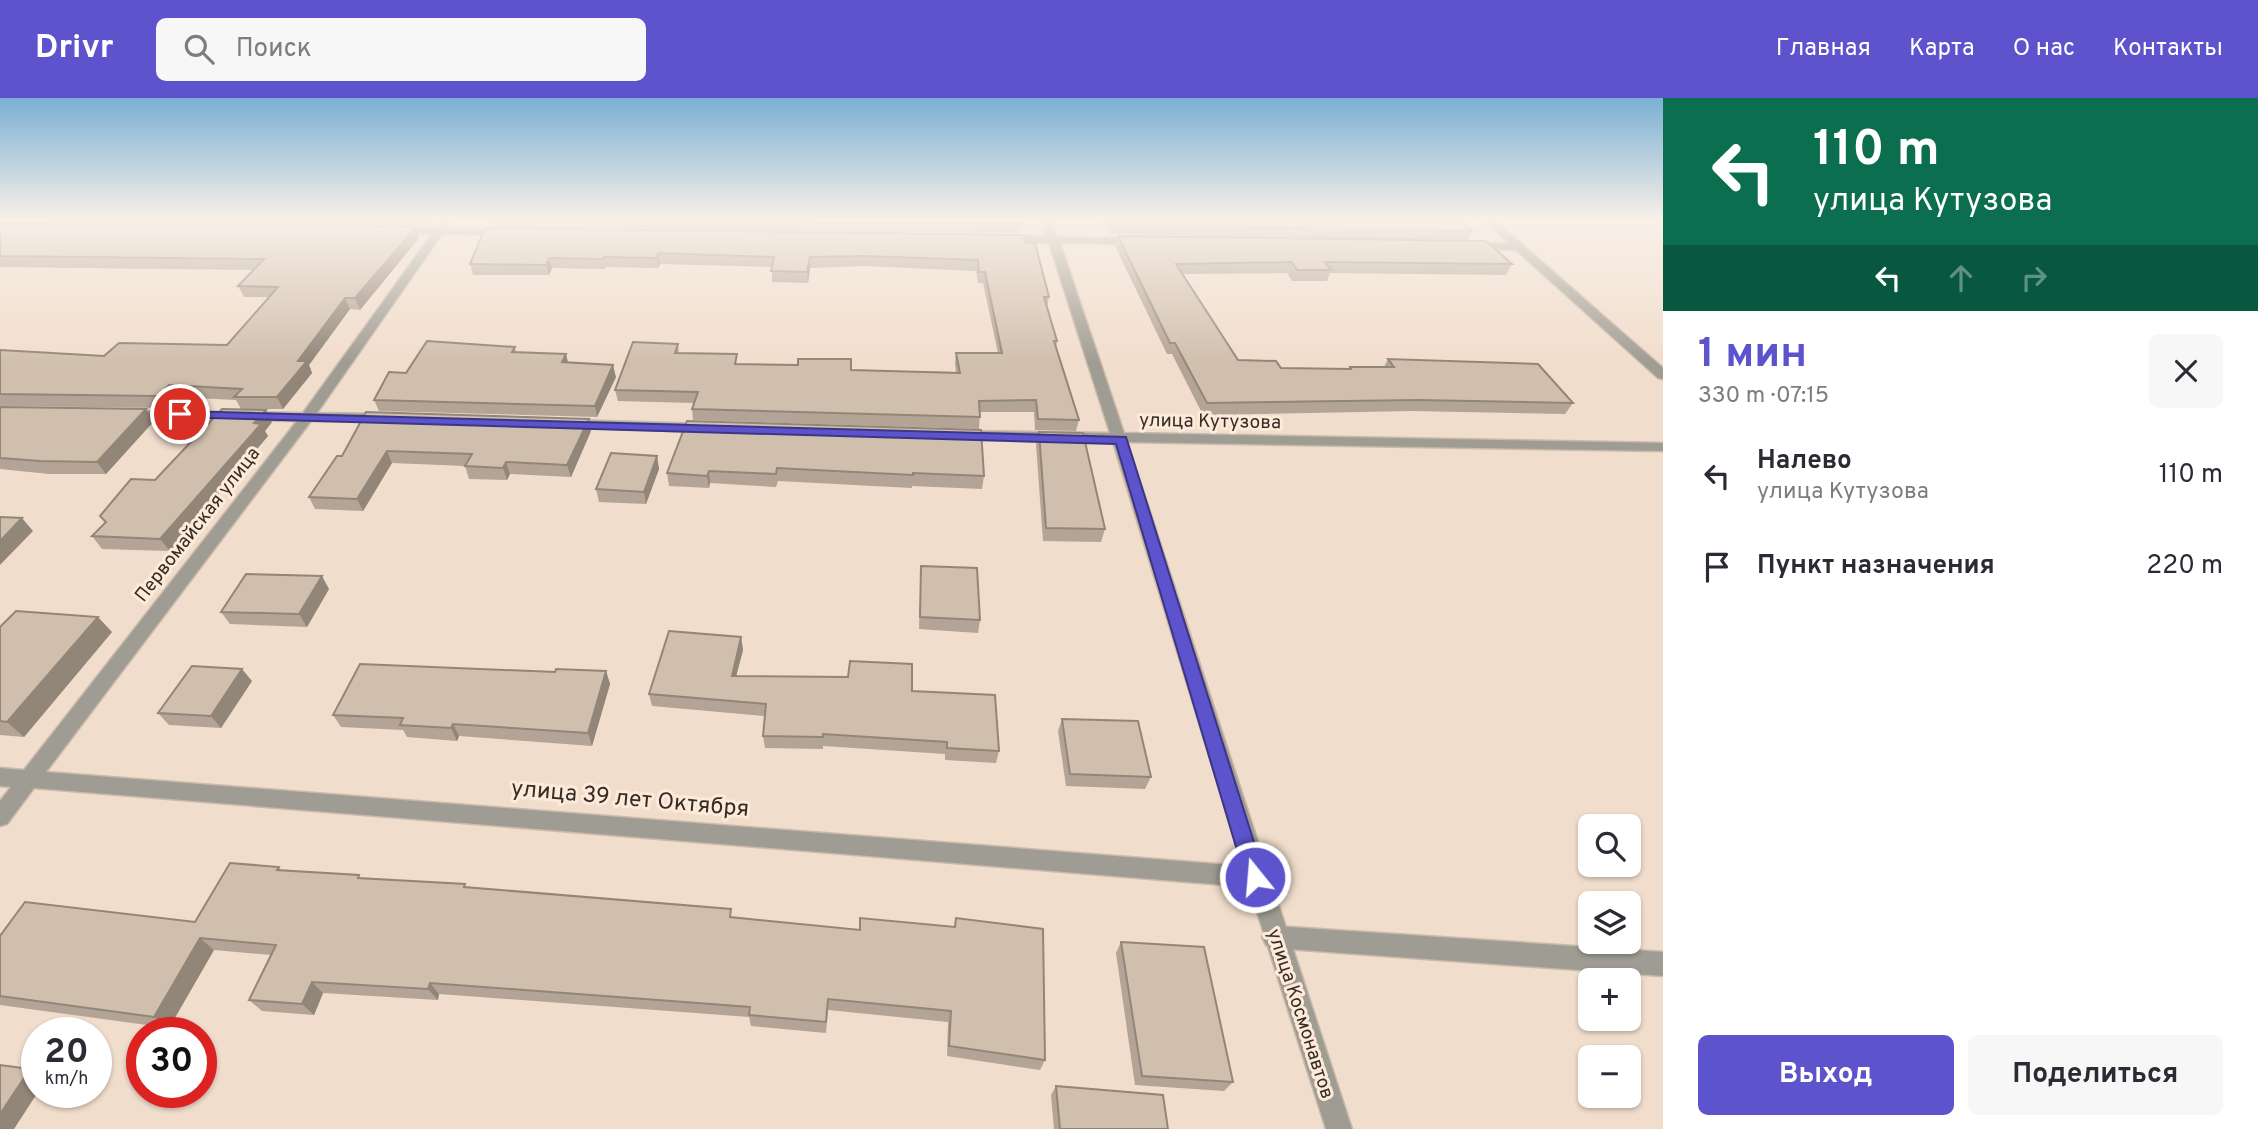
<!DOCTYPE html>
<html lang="ru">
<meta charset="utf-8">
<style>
:root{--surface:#fff;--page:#f7f7f7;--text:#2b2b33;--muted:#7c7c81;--accent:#5d53cc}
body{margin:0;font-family:Overpass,sans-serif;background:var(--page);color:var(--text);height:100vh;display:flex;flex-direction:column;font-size:26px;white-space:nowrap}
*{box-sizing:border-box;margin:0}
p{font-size:23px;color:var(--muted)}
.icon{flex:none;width:38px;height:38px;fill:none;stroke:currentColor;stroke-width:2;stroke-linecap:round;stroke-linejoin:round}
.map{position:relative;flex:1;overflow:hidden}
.side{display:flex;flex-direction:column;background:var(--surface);width:595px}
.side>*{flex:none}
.guide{background:#0b6e4f;color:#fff;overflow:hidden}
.buttons{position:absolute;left:1578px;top:716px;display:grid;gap:14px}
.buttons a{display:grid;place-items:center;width:63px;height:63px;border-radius:10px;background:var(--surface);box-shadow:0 2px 5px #0004;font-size:35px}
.speed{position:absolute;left:21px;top:919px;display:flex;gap:14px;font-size:35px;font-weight:700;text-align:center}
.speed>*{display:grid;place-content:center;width:91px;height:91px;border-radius:50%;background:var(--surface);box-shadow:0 2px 5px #0004;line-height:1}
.speed small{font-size:18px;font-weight:400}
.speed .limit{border:10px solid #d22;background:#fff;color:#111}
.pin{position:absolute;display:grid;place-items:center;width:60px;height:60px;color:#fff;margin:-30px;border:4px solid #fff;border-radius:50%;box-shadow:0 2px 7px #0007}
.me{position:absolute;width:77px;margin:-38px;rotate:343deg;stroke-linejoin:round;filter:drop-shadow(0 0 5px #0008)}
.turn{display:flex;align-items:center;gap:24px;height:147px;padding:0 35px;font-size:32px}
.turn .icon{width:91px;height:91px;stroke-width:2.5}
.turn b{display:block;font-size:49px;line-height:60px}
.lanes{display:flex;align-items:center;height:66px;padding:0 35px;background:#0003;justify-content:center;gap:35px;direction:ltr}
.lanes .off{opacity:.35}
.round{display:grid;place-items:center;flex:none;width:74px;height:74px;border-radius:10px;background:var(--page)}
.head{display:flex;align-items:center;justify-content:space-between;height:119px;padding:0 35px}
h1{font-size:42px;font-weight:700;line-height:52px;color:var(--accent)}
.primary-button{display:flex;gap:14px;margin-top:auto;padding:14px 35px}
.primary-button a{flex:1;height:80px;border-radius:10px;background:var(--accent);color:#fff;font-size:28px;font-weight:700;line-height:80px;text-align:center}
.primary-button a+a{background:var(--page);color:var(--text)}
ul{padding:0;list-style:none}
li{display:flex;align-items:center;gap:21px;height:91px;padding:0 35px}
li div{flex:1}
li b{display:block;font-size:26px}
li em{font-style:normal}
header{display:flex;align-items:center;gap:42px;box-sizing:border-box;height:98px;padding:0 35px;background:var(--accent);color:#fff}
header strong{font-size:33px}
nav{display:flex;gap:38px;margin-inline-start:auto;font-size:24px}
.search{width:490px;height:63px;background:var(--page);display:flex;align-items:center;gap:18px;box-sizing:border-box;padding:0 24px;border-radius:10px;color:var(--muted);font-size:26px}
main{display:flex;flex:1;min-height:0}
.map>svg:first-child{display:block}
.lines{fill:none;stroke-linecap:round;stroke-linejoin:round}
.lane-casing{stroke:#cbbaab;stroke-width:3}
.street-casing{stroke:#cbbaab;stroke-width:3}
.lane{fill:#9f9d93;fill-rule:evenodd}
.street{fill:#9f9d93;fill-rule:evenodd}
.wall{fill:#b3a495}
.shaded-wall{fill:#928679}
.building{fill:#d0bfad;stroke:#928679;stroke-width:2}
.route{fill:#5d53cc;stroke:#3c3685;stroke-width:2}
.labels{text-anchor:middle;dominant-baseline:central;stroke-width:6;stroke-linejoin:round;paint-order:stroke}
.street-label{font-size:19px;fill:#342c26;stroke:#feead9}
.near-street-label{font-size:23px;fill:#342c26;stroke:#feead9}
</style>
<header>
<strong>Drivr</strong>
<div class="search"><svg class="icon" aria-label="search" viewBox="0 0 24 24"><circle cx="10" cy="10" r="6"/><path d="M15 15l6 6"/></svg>Поиск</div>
<nav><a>Главная</a><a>Карта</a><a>О нас</a><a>Контакты</a></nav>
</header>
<main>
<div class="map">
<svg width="1663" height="1031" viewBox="0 0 1663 1031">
<rect width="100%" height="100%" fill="#f1ddcc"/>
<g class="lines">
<defs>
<path id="lane" d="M256,121H267L256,133H248L247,131Z
M1274,828L1663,854V878L1274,850L1266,847L1262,839L1266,831Z"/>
<path id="street" d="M1041,121H1051L1057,139L1137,140L1142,143L1137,146L1060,145L1124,335L1663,345V353L1127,344L1352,1031H1326L1249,789L34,690L7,726L0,728V703L11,689L0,688V670L24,672L297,323L126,320L121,319V313L303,315L432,136L395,135L391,134V130L436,129L444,123L449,126L447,130L507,131L512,134L507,137L442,136L317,315L385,316L392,320L390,323H311L46,674L1243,768L1113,344L959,341L952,337L959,333L1110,335L1049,145L1001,144L996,141L1001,138H1046Z
M1482,121H1493L1663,270V281L1658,280L1516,152L1466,150L1464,148L1470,145H1508Z
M567,322L707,326L714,330L707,334L562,329V323Z"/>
</defs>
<use href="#lane" class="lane-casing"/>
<use href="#street" class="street-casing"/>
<use href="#lane" class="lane"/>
<use href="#street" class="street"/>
</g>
<path class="wall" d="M0,121H254L248,127L40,126L419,140L360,212L350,211L309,267L312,275L283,311H241L236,302L176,299L166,310L0,308V252L104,258L227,247L269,199H244L238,188L254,172L0,169Z
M263,121H435L430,127H265Z
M491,121L1021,126L1020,135L493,129Z
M1102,121H1458L1472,133L1467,143L1110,136Z
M485,130L1025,145L1049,199L1047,209L1057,243L1056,250L1079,322L1076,333L1035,332L1034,314H980L979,331L693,322L692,311L694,305L618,303L615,292L678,246L679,255L737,266L851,272L956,274L955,266L956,255H998L983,185H978L976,173L864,168L810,170L808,185L772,184V169L660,166L658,170L606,169L605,171L552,170L549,177H473L470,166Z
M1118,138L1512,166L1506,177L1330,175L1327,183H1292L1287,175L1183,176L1238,262L1281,270L1349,271L1350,269H1384L1388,261L1573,305L1565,316L1412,313L1203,317L1172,256H1167L1115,148Z
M515,249L516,254L568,265L616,279L597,319L379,313L374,302L406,275Z
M0,309L154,323L106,376H49L0,371Z
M366,314L591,333L571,379L510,376L507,382L469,381L465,368L392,365L363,413L315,411L309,399L342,358Z
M687,323L984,378L982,391L912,388V390L778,383L776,389L710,385L709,390L669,388L667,375Z
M272,324L265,333L268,338L170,453L102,451L92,438L105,425L100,418L155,382Z
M1039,334L1105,431L1101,444L1043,443L1036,346Z
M657,358L659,371L646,406L599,404L596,391Z
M921,468L980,522L978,535L919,531Z
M329,491L307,529L230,526L221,514Z
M0,529L112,534L24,639L0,637Z
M741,539L743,552L736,578L912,593L999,653L996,665L945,662V656L823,648V651L765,650L763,638L765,618L652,608L649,596Z
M606,573L610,586L592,648L459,638L457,643L407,639L403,632L341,629L333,617L555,574Z
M252,583L221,630L169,627L158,615Z
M1062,621L1151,679L1145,691L1066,688L1058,633Z
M279,769L281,773L467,789L732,820L860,832L954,828L956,820L1045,962L1040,972L947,958L948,924L828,912L826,935L751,928L749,919L439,896L438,902L323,895L314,917L262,913L249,902L271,857L214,852L169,930L0,907V838L195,824Z
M1121,844L1233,984L1224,993L1135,987L1116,855Z
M1056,988L1168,1031H1054L1051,997Z"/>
<path class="shaded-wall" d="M245,121H254L248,127Z
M427,121H435L430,127Z
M416,129L419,140L360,212L355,200Z
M658,155L660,166L658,170L657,160Z
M810,159V170L808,185L807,174Z
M549,160L552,170L549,177L546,167Z
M345,200L350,211L309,267L312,275L283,311L277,299L298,263Z
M566,256L569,268L562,264Z
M613,267L616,279L597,319L595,308Z
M169,287L176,299L166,310L158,298Z
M146,311L154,323L106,376L97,364Z
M266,312L272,324L265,333L268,338L170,453L160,441Z
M589,321L591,333L571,379L567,367Z
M387,353L392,365L363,413L357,401Z
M657,358L659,371L646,406L644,394Z
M506,364L510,376L507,382L503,370Z
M709,373L710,385L709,390L707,378Z
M22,420L33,433L0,467V443Z
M322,478L329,491L307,529L299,516Z
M98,519L112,534L24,639L7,624Z
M741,539L743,552L733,590L732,578Z
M242,571L252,583L221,630L211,618Z
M606,573L610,586L592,648L588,635Z
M453,626L459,638L457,643L451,630Z
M200,840L214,852L169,930L154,919Z
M312,884L323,895L314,917L302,906Z
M430,885L439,896L438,902L428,891Z
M30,971L37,974L38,994L14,1031H0V1016Z"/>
<path class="building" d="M518,121H1020L1021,126Z
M1109,121H1458L1472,133L1112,127Z
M0,126L416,129L355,200H345L298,263H307L277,299H234L242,291L169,287L158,298L0,296V252L104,258L119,245L227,247L278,189L238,188L264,161L0,158Z
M485,130L1024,137L1025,145H1035L1049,199H1044L1057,243H1054L1079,322L1038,321L1036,302L979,303L980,319L692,311L698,294L615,292L633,244L678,246L675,255L737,256L735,266L798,267V261H851V272L960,275L956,255H1002L985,174H979L978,162L864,158L810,159L807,174L771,173L774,159L658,155L657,160L604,159L603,161L549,160L546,167L470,166Z
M1118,138L1486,143L1512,166L1325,164L1331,172H1297L1292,164L1176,166L1238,262L1276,263L1281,270L1351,271L1350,269H1394L1388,261L1538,266L1573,305L1418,302L1207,305L1175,245H1170Z
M427,243L515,249L512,254L566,256L562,264L613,267L595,308L374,302L389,274L406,275Z
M0,309L146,311L97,364L40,363L0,360Z
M222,311L266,312L254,325L261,326L160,441L92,438L106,424L100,418L131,381L155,382Z
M366,314L589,321L567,367L506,364L503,370L465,368L472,356L387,353L357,401L309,399L337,358H342Z
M687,323L981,332L984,378L913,375V377L777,370L776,376L709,373L707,378L667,375Z
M1039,334L1083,335L1105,431L1046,430Z
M611,355L657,358L644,394L596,391Z
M0,419L22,420L0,443Z
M921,468L977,470L980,522L920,519Z
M246,476L322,478L299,516L221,514Z
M16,513L98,519L7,624L0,623V529Z
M669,533L741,539L732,578L848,579L850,563L912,566V593L995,597L999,653L947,650V644L823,636V639L763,638L766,606L649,596Z
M360,566L555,574L556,571L606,573L588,635L453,626L451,630L400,627L403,620L333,617Z
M192,568L242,571L211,618L158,615Z
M1062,621L1138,623L1151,679L1070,676Z
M230,765L279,769L277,772L359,777L358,780L465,786L464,789L731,811L730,819L860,832V820L955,829L956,820L1043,831L1045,962L949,948L951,913L828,901L826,924L749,917L750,909L430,885L428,891L312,884L302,906L249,902L276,847L200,840L154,919L0,898V838L25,804L195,824Z
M1121,844L1204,849L1233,984L1142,978Z
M0,967L30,971L0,1016Z
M1056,988L1163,997L1168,1031H1060Z"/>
<linearGradient id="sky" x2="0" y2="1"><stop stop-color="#7bb0d4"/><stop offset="0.46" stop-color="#f9f0e8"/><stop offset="1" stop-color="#f9f0e8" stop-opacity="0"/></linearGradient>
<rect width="1663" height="265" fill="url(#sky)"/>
<path class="route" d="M180,313L1126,339L1265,779L1262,785L1255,788L1248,785L1245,779L1116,346L175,319V314Z"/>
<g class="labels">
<g class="street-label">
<text transform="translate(1210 324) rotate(1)">улица Кутузова</text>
<text transform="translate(198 427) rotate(-52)">Первомайская улица</text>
<text transform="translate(1300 916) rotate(72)">улица Космонавтов</text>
</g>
<g class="near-street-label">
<text transform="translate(630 702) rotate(5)">улица 39 лет Октября</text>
</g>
</g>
</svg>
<div class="buttons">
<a><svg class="icon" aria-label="search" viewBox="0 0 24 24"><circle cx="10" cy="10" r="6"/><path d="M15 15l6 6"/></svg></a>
<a><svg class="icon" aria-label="layers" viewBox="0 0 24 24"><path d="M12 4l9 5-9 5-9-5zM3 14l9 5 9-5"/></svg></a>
<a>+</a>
<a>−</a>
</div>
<div class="speed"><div>20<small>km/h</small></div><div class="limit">30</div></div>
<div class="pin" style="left:180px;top:316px;background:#d93025"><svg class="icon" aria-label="arrive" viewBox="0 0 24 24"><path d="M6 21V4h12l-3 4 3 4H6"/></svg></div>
<svg class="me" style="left:1255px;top:779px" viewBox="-20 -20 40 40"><circle r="17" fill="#5d53cc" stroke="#fff" stroke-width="3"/><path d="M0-11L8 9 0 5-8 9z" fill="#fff"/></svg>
</div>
<section class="side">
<div class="guide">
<div class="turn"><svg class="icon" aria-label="left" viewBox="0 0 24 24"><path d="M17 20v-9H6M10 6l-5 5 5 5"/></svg><div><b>110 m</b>улица Кутузова</div></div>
<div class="lanes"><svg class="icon" aria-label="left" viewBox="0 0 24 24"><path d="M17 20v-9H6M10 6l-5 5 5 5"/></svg><svg class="icon off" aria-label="ahead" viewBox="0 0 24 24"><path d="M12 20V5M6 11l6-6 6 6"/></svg><svg class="icon off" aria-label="right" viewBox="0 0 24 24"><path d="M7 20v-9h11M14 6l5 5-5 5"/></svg></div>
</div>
<div class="head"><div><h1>1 мин</h1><p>330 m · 07:15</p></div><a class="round"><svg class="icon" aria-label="close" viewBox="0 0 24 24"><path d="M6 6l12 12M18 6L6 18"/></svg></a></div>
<ul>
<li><svg class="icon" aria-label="left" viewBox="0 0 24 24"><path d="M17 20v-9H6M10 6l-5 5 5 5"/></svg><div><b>Налево</b><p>улица Кутузова</p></div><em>110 m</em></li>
<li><svg class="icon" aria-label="arrive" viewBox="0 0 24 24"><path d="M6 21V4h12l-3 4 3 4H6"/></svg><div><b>Пункт назначения</b></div><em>220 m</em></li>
</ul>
<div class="primary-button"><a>Выход</a><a>Поделиться</a></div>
</section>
</main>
